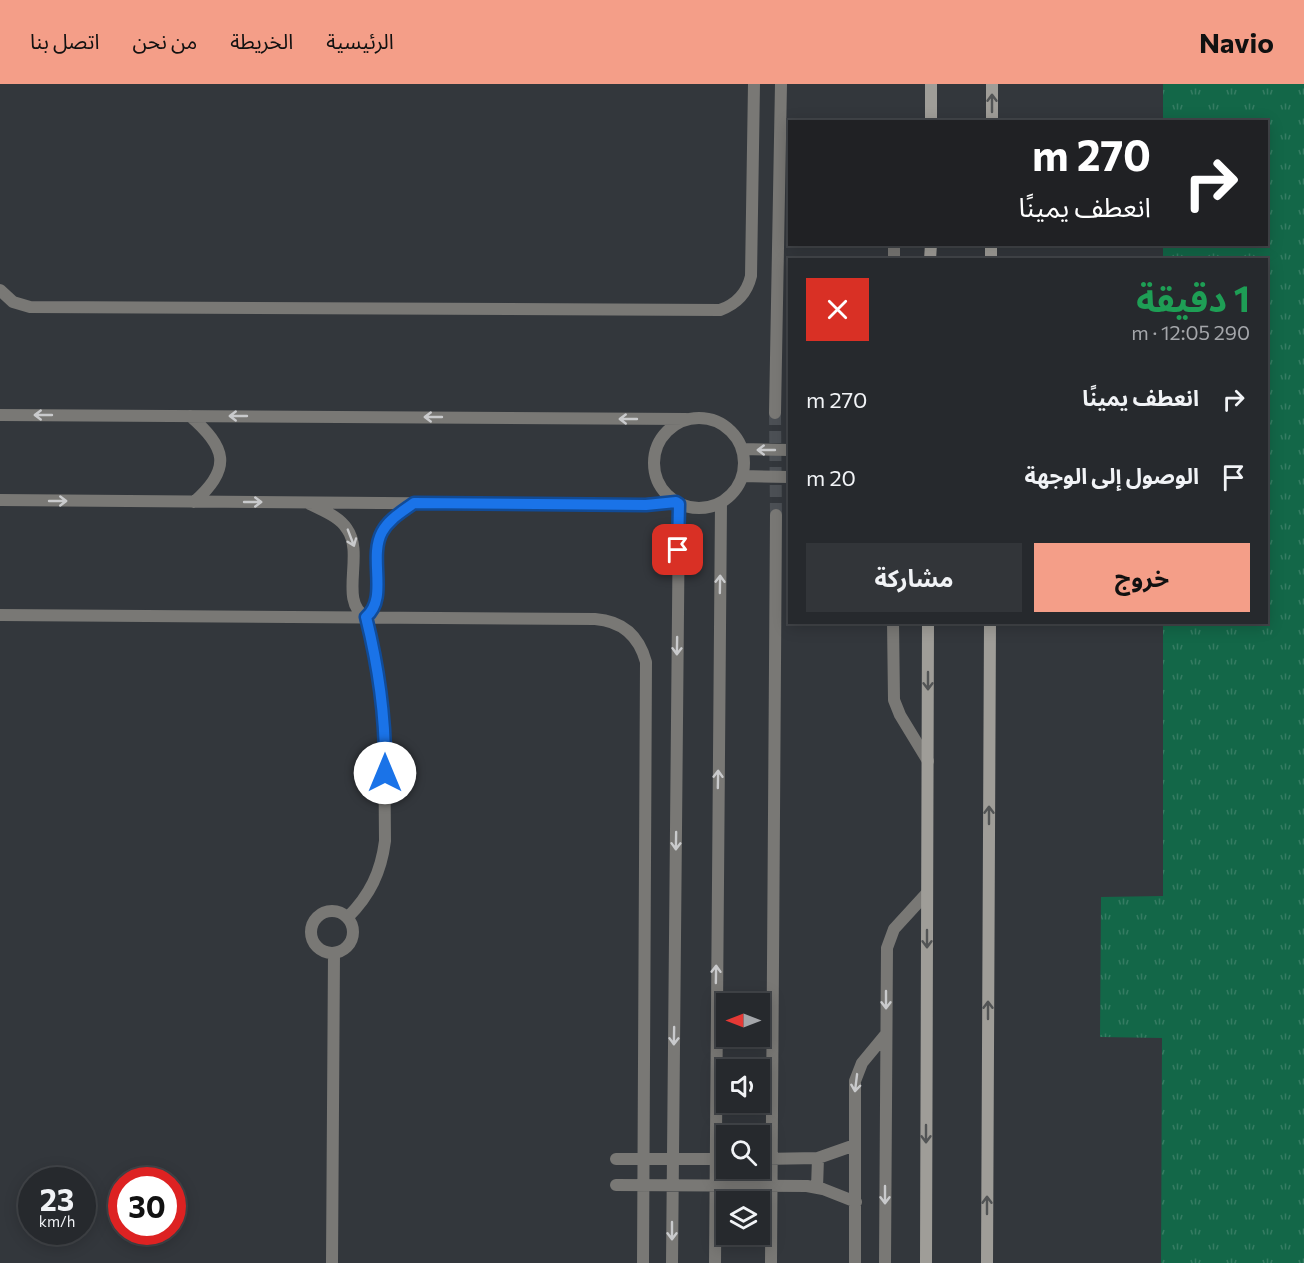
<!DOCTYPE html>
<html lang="ar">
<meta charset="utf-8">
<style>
:root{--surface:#26292d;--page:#323539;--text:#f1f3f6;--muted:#a4a6aa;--line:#424549;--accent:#f49e88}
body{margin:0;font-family:Commissioner,"Noto Sans Arabic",sans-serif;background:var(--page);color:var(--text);direction:rtl;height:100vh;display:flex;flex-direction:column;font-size:22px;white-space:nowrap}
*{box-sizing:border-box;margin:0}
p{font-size:20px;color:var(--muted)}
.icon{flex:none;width:33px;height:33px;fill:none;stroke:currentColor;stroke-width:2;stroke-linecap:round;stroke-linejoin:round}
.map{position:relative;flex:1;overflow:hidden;direction:ltr}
.drawer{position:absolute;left:788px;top:174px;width:480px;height:366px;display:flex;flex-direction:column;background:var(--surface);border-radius:0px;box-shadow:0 3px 15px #0003,0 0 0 2px var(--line);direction:rtl}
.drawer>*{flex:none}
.hud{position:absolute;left:788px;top:36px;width:480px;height:126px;border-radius:0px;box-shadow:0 3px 15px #0003,0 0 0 2px var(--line);direction:rtl;background:#202124;color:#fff;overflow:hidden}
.needle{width:39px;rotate:270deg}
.controls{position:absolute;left:716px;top:909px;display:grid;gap:12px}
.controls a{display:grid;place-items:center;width:54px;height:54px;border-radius:0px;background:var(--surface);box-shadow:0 3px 15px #0003,0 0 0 2px var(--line);font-size:30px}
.speed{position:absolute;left:18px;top:1083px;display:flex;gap:12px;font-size:30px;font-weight:700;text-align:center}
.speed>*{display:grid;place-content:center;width:78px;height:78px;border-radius:50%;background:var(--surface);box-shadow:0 3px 15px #0003,0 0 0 2px var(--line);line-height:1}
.speed small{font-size:15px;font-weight:400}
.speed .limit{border:9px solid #d22;background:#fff;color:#111}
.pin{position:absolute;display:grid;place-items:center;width:51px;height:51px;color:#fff;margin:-26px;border-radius:12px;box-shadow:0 3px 9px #0006}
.me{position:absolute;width:66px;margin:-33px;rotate:0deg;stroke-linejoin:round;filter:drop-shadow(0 0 4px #0008)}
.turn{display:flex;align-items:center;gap:21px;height:126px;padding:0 18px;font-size:27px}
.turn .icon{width:78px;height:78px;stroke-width:2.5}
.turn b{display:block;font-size:42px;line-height:51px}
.round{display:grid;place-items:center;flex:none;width:63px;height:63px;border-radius:0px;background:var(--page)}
.head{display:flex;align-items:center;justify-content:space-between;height:102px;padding:0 18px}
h1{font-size:36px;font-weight:700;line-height:45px;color:#1e9e55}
.primary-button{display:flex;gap:12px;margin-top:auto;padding:12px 18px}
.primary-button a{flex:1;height:69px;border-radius:0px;background:var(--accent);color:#111;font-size:24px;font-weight:700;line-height:69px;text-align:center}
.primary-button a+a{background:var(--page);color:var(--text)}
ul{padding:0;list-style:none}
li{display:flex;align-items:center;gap:18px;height:78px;padding:0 18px}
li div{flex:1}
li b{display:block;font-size:22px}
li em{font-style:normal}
header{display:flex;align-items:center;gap:36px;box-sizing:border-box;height:84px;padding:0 30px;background:var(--accent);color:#111}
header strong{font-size:28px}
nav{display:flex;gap:33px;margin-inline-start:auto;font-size:21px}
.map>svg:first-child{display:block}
.grass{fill:url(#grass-tufts)}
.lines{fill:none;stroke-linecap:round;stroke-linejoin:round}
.street-tunnel{stroke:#4c5055;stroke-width:12;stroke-dasharray:12 6;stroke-linecap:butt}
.street{stroke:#797875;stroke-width:12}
.secondary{stroke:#9f9d98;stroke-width:12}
.oneway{stroke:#525455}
.oneway2{stroke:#c9cacc}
.route-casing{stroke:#114b97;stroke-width:15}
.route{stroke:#1a73e8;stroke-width:10}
</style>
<header>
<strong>Navio</strong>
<nav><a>الرئيسية</a><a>الخريطة</a><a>من نحن</a><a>اتصل بنا</a></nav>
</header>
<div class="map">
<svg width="1304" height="1179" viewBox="0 0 1304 1179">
<defs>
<pattern id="grass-tufts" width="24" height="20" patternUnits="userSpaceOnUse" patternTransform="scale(1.5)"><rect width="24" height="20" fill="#136748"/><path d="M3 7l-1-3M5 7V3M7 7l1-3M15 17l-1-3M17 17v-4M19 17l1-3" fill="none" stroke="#357c62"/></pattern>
</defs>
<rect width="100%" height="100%" fill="#33373c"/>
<path class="grass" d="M1163,0H1304V1179H1161L1162,954L1100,953L1101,813L1163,812V539L1266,538V176L1163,175V161L1266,160V38L1163,37Z"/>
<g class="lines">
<path class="street-tunnel" d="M775,329L776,431"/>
<path class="street" d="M894,176V160
M0,206L13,218L30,223L720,226C737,220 747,209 751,192L754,0
M775,329L781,0
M0,331L686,335
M190,332C226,363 233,384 194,418
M654 379a45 45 0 1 1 90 0a45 45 0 1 1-90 0Z
M742,365L789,366
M742,392L789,393
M0,416L631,421L676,418
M308,419C321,426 339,432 347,445C365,470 338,518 366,533L376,577L384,633L385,757C381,788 370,811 348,833
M0,531L595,535C622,537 639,552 646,578L643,1179
M366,533C389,515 368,473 382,448C389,435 402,428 414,419
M893,538L894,616L900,631L928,677
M311 848a21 21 0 1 1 42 0a21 21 0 1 1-42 0Z
M616,1075H726
M759,1075L818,1074L855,1061
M616,1101L807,1102L823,1105L856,1118
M817,1104L818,1074
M332,1179L334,870
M672,1179L679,420
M715,1179L721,419
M771,1179L776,431
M855,1179V997L862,979L886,950
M885,1179L887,864L894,845L927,809"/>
<path class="secondary" d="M931,38V0
M992,38V0
M930,176L931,160
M991,176V160
M926,1179L928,538
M987,1179L990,538"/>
</g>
<defs><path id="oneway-shaft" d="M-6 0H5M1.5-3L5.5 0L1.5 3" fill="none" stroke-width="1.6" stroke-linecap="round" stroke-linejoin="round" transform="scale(1.5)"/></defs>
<g class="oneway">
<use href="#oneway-shaft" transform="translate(992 19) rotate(-90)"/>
<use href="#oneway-shaft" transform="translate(928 597) rotate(90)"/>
<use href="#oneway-shaft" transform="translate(989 731) rotate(-90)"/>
<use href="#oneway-shaft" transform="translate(927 855) rotate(90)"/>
<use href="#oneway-shaft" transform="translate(988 926) rotate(-90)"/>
<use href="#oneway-shaft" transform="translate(926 1050) rotate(90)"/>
<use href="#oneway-shaft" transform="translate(987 1121) rotate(-90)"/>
</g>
<g class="oneway2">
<use href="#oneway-shaft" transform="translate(43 331) rotate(-180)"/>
<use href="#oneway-shaft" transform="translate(238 332) rotate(-180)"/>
<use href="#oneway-shaft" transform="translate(433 333) rotate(-180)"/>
<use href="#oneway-shaft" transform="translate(628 335) rotate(180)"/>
<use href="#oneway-shaft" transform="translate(766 366) rotate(-180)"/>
<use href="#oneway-shaft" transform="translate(58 417)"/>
<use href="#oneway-shaft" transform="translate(253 418)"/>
<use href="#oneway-shaft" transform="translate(351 454) rotate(69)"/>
<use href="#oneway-shaft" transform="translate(720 500) rotate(-89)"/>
<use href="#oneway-shaft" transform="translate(677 562) rotate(91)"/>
<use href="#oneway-shaft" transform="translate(718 695) rotate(-89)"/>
<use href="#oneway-shaft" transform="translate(676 757) rotate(91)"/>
<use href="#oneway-shaft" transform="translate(716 890) rotate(-89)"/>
<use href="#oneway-shaft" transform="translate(886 916) rotate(90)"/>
<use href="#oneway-shaft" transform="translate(674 952) rotate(91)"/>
<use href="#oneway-shaft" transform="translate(856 999) rotate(97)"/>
<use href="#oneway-shaft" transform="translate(885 1111) rotate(90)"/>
<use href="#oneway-shaft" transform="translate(672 1147) rotate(90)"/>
</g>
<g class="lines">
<defs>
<path id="route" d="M385,689C386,636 379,585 366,533C389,514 368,474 382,448C389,435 402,428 414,419L646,421L676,418L679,420L678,466"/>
</defs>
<use href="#route" class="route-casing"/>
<use href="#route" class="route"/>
</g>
</svg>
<div class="controls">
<a><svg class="needle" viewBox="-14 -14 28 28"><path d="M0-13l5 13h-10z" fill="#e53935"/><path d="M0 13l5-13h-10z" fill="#a4a6aa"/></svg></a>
<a><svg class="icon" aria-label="sound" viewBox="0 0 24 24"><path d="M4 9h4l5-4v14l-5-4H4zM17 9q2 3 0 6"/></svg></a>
<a><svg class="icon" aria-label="search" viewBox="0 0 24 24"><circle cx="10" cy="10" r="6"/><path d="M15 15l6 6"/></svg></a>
<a><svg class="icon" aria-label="layers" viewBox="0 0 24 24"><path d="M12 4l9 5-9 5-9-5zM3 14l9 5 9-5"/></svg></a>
</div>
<div class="speed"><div>23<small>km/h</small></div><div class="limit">30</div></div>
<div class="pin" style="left:678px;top:466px;background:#d93025"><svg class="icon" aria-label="arrive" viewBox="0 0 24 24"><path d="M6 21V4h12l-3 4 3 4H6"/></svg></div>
<svg class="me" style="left:385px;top:689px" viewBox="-20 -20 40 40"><circle r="19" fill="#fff"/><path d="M0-13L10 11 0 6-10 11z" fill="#1a73e8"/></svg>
<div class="hud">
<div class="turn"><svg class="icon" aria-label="right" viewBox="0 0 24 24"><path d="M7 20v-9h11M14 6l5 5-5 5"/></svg><div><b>270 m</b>انعطف يمينًا</div></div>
</div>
<section class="drawer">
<div class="head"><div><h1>1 دقيقة</h1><p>290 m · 12:05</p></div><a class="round" style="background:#d93025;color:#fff"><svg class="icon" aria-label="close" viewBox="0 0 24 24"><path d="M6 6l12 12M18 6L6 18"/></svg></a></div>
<ul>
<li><svg class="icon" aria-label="right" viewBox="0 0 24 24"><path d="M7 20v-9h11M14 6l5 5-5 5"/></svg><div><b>انعطف يمينًا</b></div><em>270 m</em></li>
<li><svg class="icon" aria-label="arrive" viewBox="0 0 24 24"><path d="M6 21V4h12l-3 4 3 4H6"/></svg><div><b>الوصول إلى الوجهة</b></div><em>20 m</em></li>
</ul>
<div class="primary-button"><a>خروج</a><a>مشاركة</a></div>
</section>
</div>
